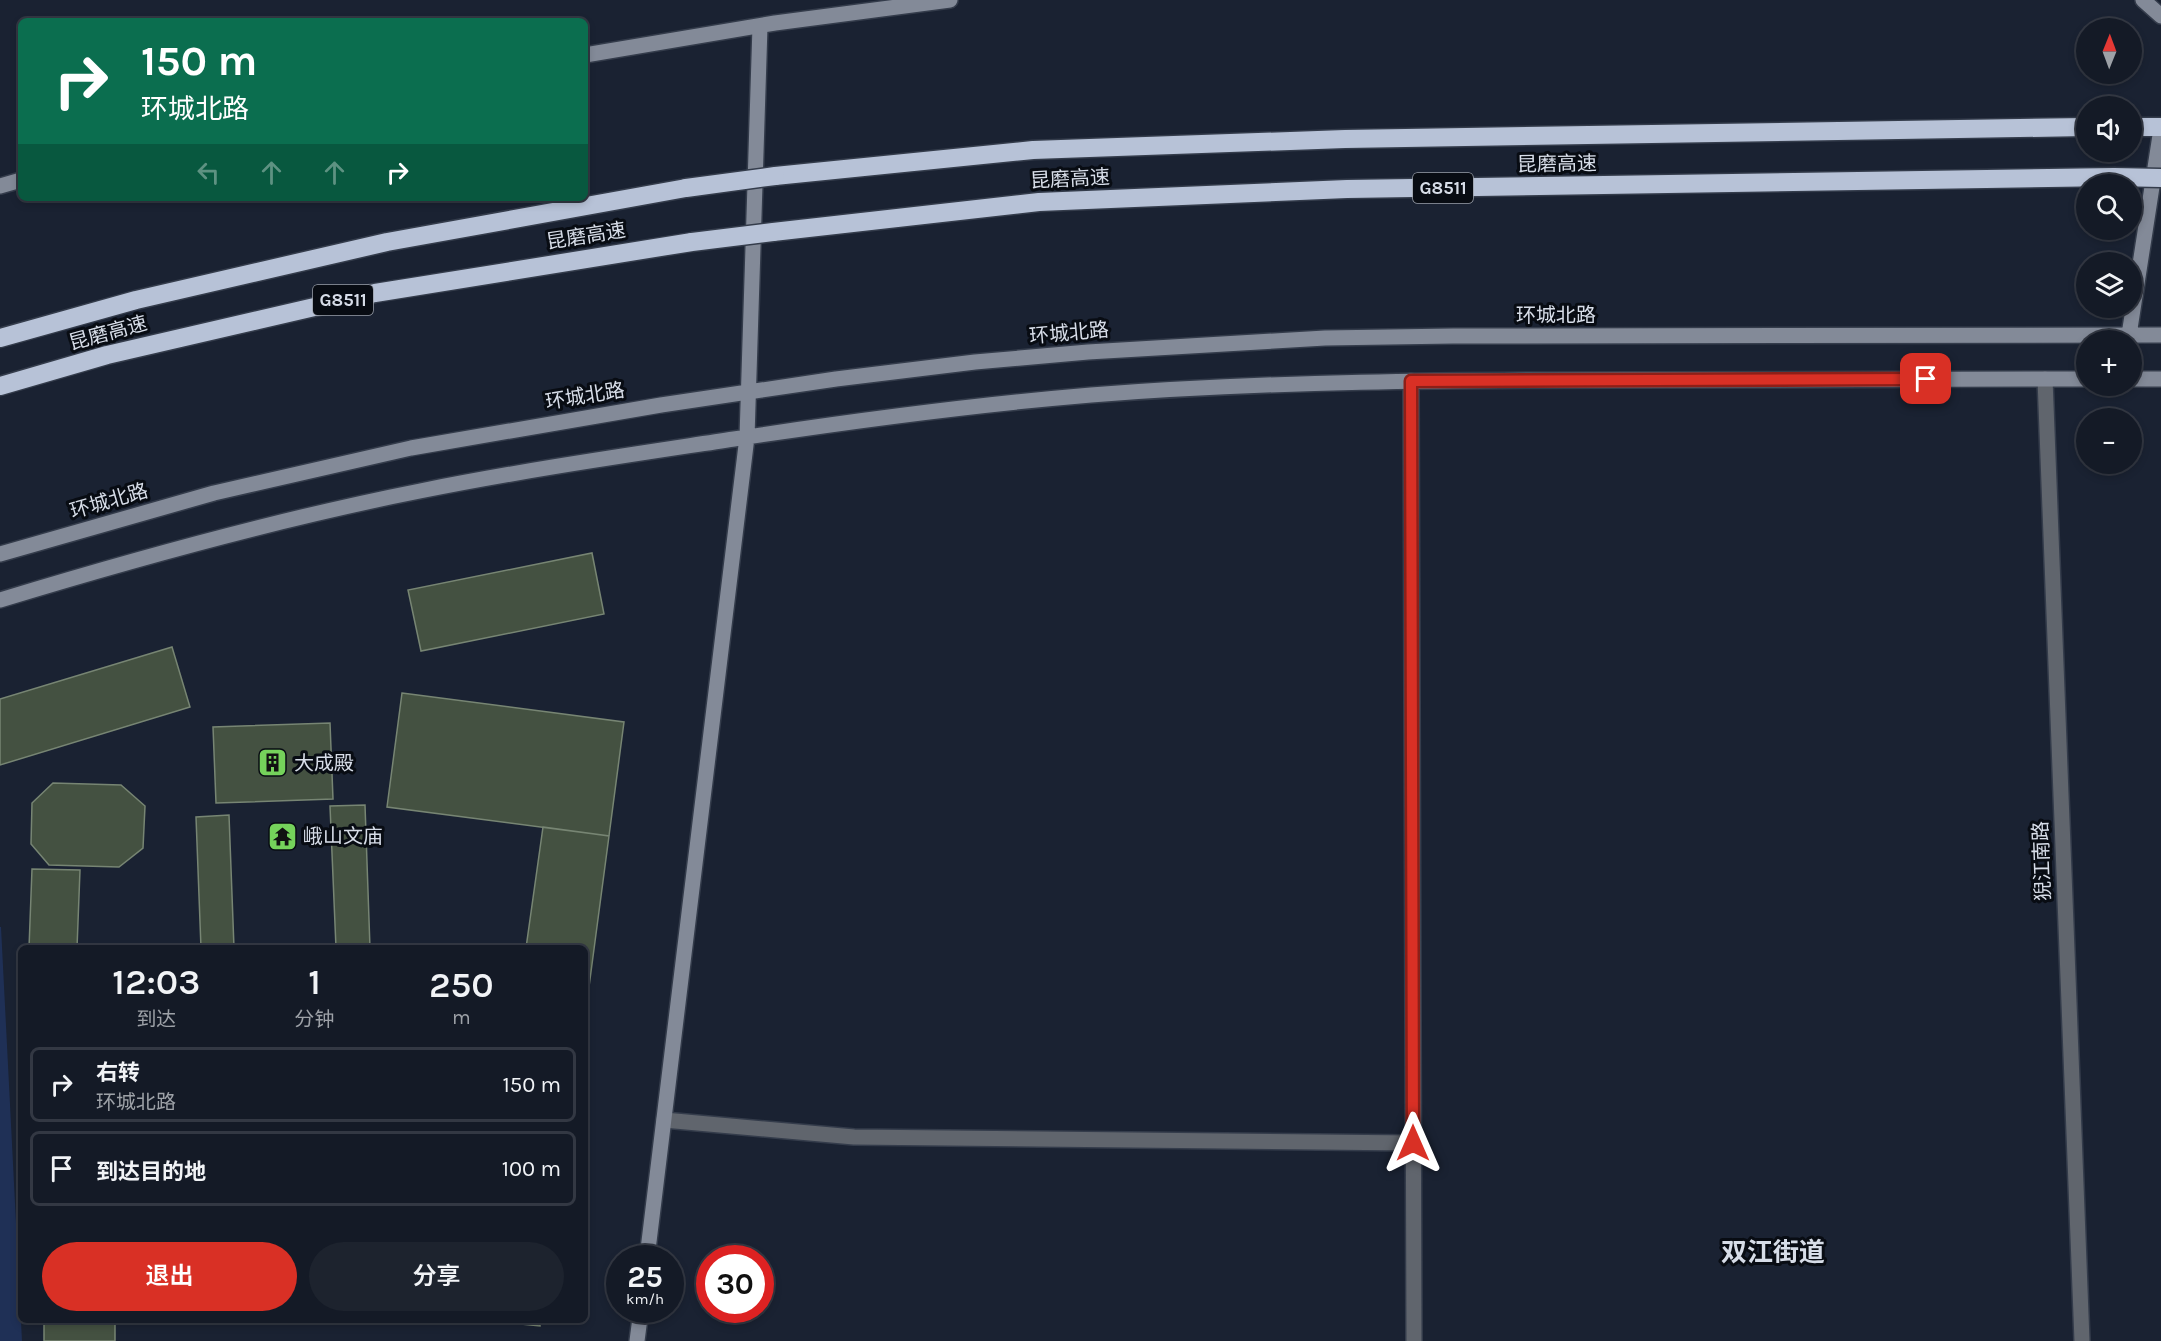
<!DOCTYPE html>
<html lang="zh">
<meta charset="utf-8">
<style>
:root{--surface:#141a26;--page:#1d232e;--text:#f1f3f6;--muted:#9da1a7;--line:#333843;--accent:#d93025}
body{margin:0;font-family:Karla,"Noto Sans SC",sans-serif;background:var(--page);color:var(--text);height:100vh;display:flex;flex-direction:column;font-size:22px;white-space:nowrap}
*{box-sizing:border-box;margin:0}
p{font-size:20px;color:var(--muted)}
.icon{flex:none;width:33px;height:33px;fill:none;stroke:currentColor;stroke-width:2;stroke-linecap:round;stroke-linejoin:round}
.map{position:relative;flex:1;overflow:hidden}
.side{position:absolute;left:18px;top:945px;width:570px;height:378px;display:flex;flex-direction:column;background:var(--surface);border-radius:9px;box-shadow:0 3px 9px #0003,0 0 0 2px var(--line)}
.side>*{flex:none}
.banner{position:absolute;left:18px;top:18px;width:570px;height:183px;border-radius:9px;box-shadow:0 3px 9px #0003,0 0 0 2px var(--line);background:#0b6e4f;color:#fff;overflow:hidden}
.needle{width:39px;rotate:1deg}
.tools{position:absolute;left:2076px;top:18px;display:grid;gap:12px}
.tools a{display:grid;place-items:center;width:66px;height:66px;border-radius:50%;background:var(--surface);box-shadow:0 3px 9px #0003,0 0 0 2px var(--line);font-size:30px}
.speed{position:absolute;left:606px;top:1245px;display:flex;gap:12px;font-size:30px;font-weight:700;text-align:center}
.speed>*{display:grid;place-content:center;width:78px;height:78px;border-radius:50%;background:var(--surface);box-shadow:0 3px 9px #0003,0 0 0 2px var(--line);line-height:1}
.speed small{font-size:15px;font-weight:400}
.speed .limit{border:9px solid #d22;background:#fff;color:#111}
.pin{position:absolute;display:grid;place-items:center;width:51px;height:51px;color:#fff;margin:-26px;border-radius:12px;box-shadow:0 3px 9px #0006}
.me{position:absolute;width:66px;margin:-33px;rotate:0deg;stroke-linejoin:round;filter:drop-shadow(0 0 4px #0008)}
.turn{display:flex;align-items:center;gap:21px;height:126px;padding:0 24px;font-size:27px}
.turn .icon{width:78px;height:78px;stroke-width:2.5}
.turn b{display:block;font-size:42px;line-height:51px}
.lanes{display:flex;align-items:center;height:57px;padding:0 24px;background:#0003;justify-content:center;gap:30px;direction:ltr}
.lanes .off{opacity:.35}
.eta{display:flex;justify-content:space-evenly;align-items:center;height:102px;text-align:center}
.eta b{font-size:36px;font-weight:600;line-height:42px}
.primary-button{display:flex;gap:12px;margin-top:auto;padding:12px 24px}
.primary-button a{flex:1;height:69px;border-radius:36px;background:var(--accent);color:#fff;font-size:24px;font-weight:600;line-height:69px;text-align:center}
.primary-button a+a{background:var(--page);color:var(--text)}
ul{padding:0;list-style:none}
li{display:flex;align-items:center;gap:18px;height:75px;margin:0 12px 9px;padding:0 12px;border:3px solid var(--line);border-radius:9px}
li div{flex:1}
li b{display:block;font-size:22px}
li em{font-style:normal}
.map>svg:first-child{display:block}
.green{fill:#1f3056}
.building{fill:#445141;stroke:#778573;stroke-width:1.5}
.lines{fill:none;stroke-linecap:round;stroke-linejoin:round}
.street-casing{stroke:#343c4b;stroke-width:18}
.secondary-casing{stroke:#343c4b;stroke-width:18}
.highway-casing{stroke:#343c4b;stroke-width:21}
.street{stroke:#60656d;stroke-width:15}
.secondary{stroke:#838a98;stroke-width:15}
.highway{stroke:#b7c2d7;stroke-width:18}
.highway-bridge-casing{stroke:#343c4b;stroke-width:21;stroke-linecap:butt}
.highway-bridge{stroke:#b7c2d7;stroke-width:18}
.route-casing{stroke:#8d1f18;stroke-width:15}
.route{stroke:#d93025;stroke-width:10}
.labels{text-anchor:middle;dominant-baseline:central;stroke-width:6;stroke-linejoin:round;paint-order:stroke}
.shield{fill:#080c13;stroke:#999ea8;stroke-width:1.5}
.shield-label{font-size:18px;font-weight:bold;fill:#d7dde8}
.street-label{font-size:20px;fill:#d7dde8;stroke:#080c13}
.poi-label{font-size:20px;fill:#d7dde8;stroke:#080c13;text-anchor:start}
.district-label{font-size:26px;font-weight:bold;fill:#d7dde8;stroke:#080c13}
</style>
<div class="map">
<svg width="2161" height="1341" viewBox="0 0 2161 1341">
<rect width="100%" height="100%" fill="#1a2232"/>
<path class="green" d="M0,927H1L22,1341H0Z"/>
<path class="building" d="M592,553L604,614L421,651L408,590Z
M172,647L190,707L0,765V699Z
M402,693L624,722L609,836L387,807Z
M330,723L333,799L216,803L213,727Z
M53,783L121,785L145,806L143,848L119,867L49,865L31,844L32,803Z
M365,805L370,948H336L330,806Z
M229,815L234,948H201L196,817Z
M543,827L609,836L585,1017V948H526Z
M32,869L80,870L77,948H29Z
M44,1320H115V1341H44Z
M500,1320H540V1326L500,1322Z"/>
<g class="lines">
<defs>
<path id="street" d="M2045,379L2082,1341
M1411,381L1414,1341
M664,1120L854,1137L1413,1143"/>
<path id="secondary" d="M2143,0L2161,16
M585,55L775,23L950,0
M0,186L21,180
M2129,335L2161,129
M2132,379H2161
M0,554L214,493L411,448L661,405L836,379L975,362L1088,352L1325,338L1453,336L2161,335
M0,600C138,558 278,519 420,491C524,470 629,455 734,439C852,421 972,405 1091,395C1271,381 1451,380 1631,380C1783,379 1935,380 2086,379
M647,1258L747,437L760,26
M637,1341L641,1310"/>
<path id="highway" d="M2132,127H2161
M775,176L1033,150L1345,139L2086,127
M773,232L1039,202L1347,189L2114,177
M0,338L136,300L387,242L686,188
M0,386L107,355L375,293L692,242"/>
</defs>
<use href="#street" class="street-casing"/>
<use href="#secondary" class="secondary-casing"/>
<use href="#highway" class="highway-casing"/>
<use href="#street" class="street"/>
<use href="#secondary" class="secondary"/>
<use href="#highway" class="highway"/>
<defs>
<path id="highway-bridge" d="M2114,177L2161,178
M686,188L775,176
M692,242L773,232"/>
</defs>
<use href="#highway-bridge" class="highway-bridge-casing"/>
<use href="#highway-bridge" class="highway-bridge"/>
</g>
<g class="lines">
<defs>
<path id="route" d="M1413,1143L1411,381L1926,379"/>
</defs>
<use href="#route" class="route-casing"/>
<use href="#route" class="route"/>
</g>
<defs>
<symbol id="building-square" viewBox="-11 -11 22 22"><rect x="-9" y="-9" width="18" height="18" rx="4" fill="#75d25b" stroke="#080c13"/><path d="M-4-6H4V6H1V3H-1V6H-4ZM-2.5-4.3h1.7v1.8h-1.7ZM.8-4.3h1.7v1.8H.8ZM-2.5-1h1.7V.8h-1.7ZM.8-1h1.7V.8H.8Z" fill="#111"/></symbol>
<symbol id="temple-square" viewBox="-11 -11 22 22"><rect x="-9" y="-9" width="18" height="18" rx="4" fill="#75d25b" stroke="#080c13"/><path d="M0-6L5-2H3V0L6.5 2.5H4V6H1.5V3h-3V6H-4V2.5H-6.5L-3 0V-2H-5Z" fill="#111"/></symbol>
</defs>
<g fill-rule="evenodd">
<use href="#building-square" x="256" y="746" width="33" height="33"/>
<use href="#temple-square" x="266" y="820" width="33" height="33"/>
</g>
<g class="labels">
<g class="shield">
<rect x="1413" y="173" width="60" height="30" rx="4.5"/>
<rect x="313" y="285" width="60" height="30" rx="4.5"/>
</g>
<g class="shield-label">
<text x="1443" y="188">G8511</text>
<text x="343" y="300">G8511</text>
</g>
<g class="street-label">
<text transform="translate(1557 164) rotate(-1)">昆磨高速</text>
<text transform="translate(1070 179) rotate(-3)">昆磨高速</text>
<text transform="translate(586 236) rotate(-9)">昆磨高速</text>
<text x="1556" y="315">环城北路</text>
<text transform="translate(108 333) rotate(-15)">昆磨高速</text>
<text transform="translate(1069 333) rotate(-5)">环城北路</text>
<text transform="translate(585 396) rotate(-9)">环城北路</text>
<text transform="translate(109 501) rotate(-16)">环城北路</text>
<text transform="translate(2042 861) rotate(-92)">猊江南路</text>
</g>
<g class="poi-label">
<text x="294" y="763">大成殿</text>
<text x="303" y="836">峨山文庙</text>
</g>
<g class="district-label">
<text x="1773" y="1252">双江街道</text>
</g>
</g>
</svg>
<div class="tools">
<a><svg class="needle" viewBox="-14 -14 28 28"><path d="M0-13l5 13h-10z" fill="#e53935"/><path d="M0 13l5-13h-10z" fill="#9da1a7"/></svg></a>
<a><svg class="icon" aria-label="sound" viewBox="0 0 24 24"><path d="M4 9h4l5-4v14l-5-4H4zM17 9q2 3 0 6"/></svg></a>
<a><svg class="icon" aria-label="search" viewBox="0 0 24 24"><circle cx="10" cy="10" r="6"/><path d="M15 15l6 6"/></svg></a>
<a><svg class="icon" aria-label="layers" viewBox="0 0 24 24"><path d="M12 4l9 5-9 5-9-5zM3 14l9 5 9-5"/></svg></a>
<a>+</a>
<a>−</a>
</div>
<div class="speed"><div>25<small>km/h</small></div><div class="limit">30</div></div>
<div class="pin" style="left:1926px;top:379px;background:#d93025"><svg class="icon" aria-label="arrive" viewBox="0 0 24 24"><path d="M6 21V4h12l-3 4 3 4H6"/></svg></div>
<svg class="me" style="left:1413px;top:1143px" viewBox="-20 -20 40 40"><path d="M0-17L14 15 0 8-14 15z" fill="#d93025" stroke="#fff" stroke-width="4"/></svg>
<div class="banner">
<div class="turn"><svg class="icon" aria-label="right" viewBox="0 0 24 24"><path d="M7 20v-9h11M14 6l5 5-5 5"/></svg><div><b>150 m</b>环城北路</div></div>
<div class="lanes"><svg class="icon off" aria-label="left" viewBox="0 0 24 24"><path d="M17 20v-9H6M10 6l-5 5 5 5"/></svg><svg class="icon off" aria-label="ahead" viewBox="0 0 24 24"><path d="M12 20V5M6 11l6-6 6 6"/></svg><svg class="icon off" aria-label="ahead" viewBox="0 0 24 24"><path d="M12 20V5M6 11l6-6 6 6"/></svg><svg class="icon" aria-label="right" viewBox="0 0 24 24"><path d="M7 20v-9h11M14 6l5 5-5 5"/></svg></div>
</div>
<section class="side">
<div class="eta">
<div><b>12:03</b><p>到达</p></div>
<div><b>1</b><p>分钟</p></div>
<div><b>250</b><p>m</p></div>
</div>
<ul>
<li><svg class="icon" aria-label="right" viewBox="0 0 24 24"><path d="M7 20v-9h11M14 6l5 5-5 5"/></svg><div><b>右转</b><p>环城北路</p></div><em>150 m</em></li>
<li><svg class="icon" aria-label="arrive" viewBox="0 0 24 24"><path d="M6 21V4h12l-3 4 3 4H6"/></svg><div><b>到达目的地</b></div><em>100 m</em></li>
</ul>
<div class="primary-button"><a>退出</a><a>分享</a></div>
</section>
</div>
